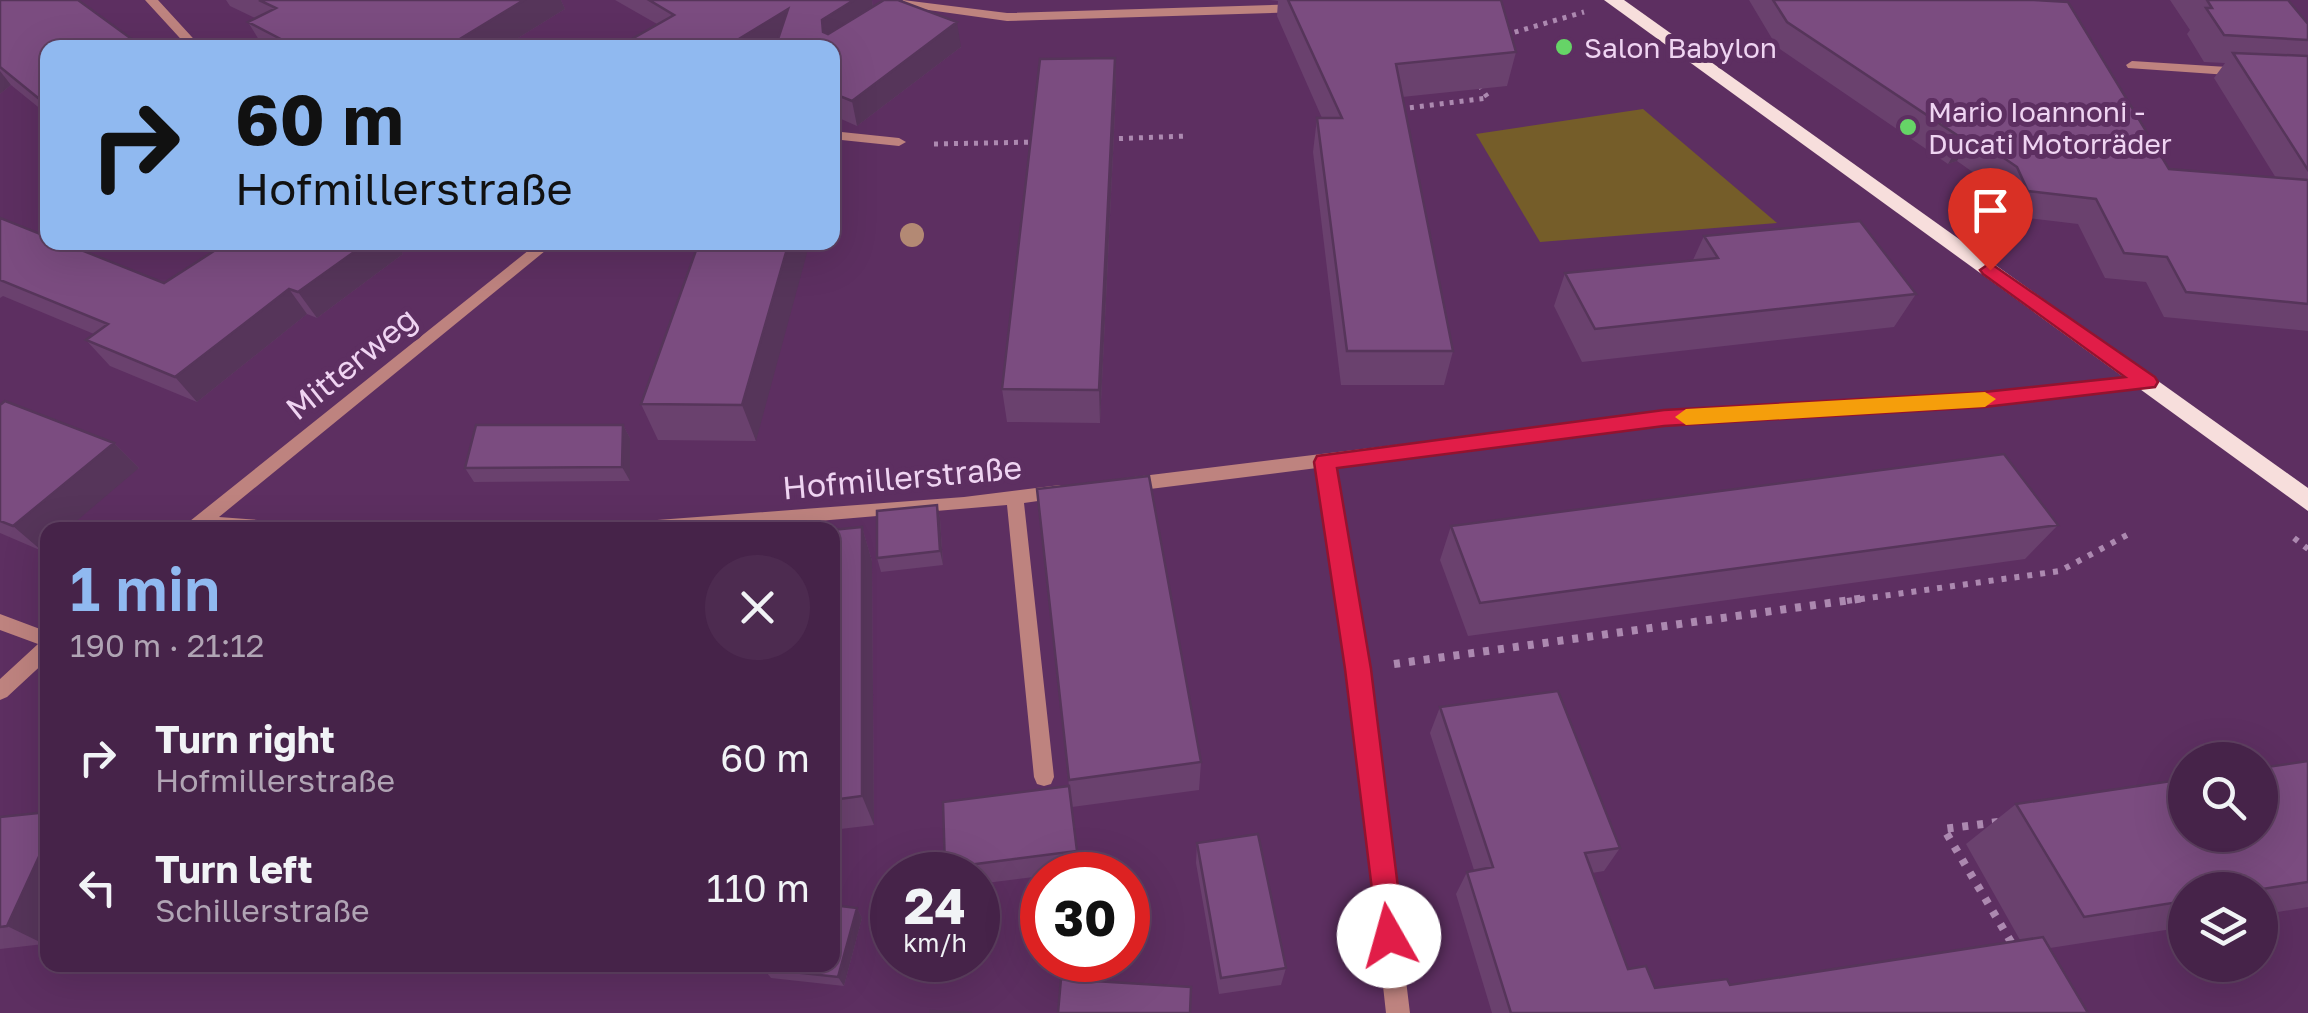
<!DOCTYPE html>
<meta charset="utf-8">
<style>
:root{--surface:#462349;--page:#4d2b50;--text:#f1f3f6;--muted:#b0a4b4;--line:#5e4061;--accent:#90b9f0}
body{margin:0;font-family:"Golos Text",sans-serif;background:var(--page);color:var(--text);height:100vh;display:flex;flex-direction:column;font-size:38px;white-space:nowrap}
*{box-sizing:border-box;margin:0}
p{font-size:32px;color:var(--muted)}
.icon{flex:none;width:55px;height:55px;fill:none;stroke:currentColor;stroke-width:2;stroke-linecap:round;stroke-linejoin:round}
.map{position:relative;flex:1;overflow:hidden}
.side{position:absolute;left:40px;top:522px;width:800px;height:450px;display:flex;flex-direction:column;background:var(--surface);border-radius:20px;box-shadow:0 10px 40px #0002,0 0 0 2px var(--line)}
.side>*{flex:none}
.hud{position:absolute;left:40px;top:40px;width:800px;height:210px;border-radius:20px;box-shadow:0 10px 40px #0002,0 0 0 2px var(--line);background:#90b9f0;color:#111;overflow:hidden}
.buttons{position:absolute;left:2168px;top:742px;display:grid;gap:20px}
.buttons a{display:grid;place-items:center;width:110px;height:110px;border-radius:50%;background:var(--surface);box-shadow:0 10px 40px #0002,0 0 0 2px var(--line);font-size:50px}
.speed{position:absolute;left:870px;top:852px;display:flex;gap:20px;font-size:50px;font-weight:700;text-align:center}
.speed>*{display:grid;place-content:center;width:130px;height:130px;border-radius:50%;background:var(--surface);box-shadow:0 10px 40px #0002,0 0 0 2px var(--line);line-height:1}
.speed small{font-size:25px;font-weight:400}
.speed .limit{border:15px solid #d22;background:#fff;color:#111}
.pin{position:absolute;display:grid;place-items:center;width:85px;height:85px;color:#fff;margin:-102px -42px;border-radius:50% 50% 50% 0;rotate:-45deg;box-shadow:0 0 10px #0007}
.pin .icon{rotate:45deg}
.me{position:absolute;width:110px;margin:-55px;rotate:353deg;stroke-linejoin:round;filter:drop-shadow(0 0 8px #0008)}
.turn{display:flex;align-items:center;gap:35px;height:210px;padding:0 30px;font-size:45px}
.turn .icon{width:130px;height:130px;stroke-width:2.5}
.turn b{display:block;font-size:70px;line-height:85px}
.round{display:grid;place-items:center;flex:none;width:105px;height:105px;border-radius:52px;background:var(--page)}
.summary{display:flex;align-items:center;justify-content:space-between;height:170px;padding:0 30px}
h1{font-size:60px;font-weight:600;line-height:75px;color:var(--accent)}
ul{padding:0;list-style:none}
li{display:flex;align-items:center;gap:30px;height:130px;padding:0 30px}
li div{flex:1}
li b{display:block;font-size:38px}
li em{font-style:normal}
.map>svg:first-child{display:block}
.green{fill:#755d29}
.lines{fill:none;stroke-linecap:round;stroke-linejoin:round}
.path-far2{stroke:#ac89b0;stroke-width:5;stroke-dasharray:4 6;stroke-linecap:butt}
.path-far1{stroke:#ac89b0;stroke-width:6;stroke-dasharray:5 8;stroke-linecap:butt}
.path{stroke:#ac89b0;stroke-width:8;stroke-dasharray:6 9;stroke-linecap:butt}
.minor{fill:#be837f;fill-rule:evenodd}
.major{fill:#f7dedc;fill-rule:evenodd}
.tree{fill:#b38974}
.wall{fill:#6a416e}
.shaded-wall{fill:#56355a}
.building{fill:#7b4c80;stroke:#56355a;stroke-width:2.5}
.route{fill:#e11d48;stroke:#92132f;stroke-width:2.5}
.slow{fill:#f59e0b}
.poi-dot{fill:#66d467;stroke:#5d2f61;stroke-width:4}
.labels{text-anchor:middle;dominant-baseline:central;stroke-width:10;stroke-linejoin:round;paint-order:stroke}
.far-poi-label{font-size:28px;fill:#efd4f2;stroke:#5d2f61;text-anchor:start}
.street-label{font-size:32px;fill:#efd4f2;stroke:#5d2f61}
</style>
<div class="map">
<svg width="2308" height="1013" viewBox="0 0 2308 1013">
<rect width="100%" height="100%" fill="#5d2f61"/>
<path class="green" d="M1643,109L1777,223L1540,242L1476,134Z"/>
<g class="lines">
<path class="path-far2" d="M1505,35L1584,12
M1400,109L1488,98L1477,82
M1109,139L1188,136
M934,144L1037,142"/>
<path class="path-far1" d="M2294,538L2308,549
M1847,601L2060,571L2127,535"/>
<path class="path" d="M1394,664L1865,598
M1998,822L1944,829L2014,947"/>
<path class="minor" d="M145,0H158L202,48H189Z
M903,0L1007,13L1301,4L1307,8L1301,12L1007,21L907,7L901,3Z
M2132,61L2243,68L2249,72L2243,76L2128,68L2126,65Z
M832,131L899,138L906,142L899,146L832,139Z
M539,242H556L219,517L298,523L304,525L307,530H182L185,525Z
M2147,376L2155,382L2147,388L1984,405L1664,424L1334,466L1368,669L1410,1013H1386L1348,669L1317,468L1126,492L1120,490L1117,485L1120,480L1126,478L1664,412L1984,393Z
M1060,485L1066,487L1069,492L1066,497L1024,503L1054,777L1051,784L1044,786L1037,784L1034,777L1007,505L711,530H608L611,525L617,523L964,497Z
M0,614L48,632V659L7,697L0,700V679L38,644L0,630Z"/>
<path class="major" d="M1604,0H1624L2308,488V511Z"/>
</g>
<circle class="tree" cx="912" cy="235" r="12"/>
<path class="wall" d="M0,0L48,48V115L11,85L0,94Z
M226,0H561L565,9L502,48H264L248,22L255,18L230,6Z
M615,0H872L873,7L961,47L857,126L832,115V48L776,45L772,48H616L657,24Z
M1270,0H1501L1516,52L1507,86L1402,97L1453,351L1444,385H1341L1313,152L1317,118H1322L1277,16L1278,1Z
M1749,0H2034L2169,169L2276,178L2214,78L2225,63L2204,62L2187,34L2190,30L2170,0H2288L2308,24V331L2164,317L2146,282L2105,278L2078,224L2011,216L2001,192L1957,161L1948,164L1777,47Z
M1115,58L1116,92L1100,423L1007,422L1002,389Z
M0,218L164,283L228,242H396L403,254L317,318L307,314L197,402L110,366L86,340L94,334L3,296L0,298Z
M1704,236L1916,294L1894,327L1582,362L1554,306L1565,273L1693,260Z
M699,242L756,441L658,440L641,404Z
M0,405L114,443L139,468L48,530V546L42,551L0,533Z
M623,425L630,438V481L474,482L465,468Z
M1037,489L1201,762L1199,790L1072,807L1080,871L978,884V875H948L945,868L1069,786Z
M937,505L940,518L943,565L881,572L877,558Z
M2058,525L2025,559L1468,636L1440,560L1451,526Z
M862,527L872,561L874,825L832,830V530Z
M1440,707L1620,848L1604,871L1592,873L1628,969L1655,988L1730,985L2020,940L1966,844L2016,804L2308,761V907L2260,915V890H2185V927L2050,948L2088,1013H1492L1456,894L1467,872L1474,870L1430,733Z
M0,817L44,944L0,949Z
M1197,843L1286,968L1281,985L1219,994L1196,863Z
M857,908L862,918L844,986L771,978L764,969Z"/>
<path class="shaded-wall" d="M524,0H561L565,9L502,48H445Z
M854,0H872L874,14L828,45L823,32L822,20Z
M788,9L795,34L772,48H724Z
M957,22L961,47L857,126L852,101Z
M1115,58L1116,92L1100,423L1099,390Z
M0,71L11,85L0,94Z
M1972,136L1957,161L1948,164L1963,139Z
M368,242H396L403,254L317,318L298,292Z
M789,242H810L756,441L742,405Z
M289,289L307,314L197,402L175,377Z
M623,425L630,438V481L622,467Z
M114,443L139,468L66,530H48V546L42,551L13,526Z
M937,505L940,518L943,565L940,551Z
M862,527L872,561L874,825L862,796Z
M48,837V937L44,944L7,926Z
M857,908L862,918L844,986L838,977Z"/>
<path class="building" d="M0,0H78L144,48H48V106L0,67Z
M259,0H524L445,48H298L248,22L276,8Z
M649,0H854L822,20L823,32L828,34L884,0H898L957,22L852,101L832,93V48H775L788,9L724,48H616L674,15Z
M1288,0H1501L1516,52L1396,64L1453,351H1347L1317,118H1342Z
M1773,0H2034L2068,2L2169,169L2308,180V304L2186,292L2167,257L2124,253L2096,199L2028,191L2017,167L1972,136L1963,139L1787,22Z
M2207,0H2288L2308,24V40L2224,35L2206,8H2212Z
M2233,53L2308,56V170Z
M1115,58L1099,390L1002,389L1040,59Z
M0,218L48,237V242H61L164,283L228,242H368L298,292L289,289L175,377L86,340L108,324L0,280Z
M1860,221L1916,294L1595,329L1565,273L1718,258L1704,236Z
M699,242H789L742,405L641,404Z
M5,401L114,443L13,526L0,521V405Z
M476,425H623L622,467L465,468Z
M2004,454L2058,525L1480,603L1451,526Z
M1149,476L1201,762L1069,780L1037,489Z
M937,505L940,551L877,558V511Z
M862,527V796L832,800V530Z
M1558,691L1620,848L1585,853L1628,969L1646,966L1655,988L1727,979L1730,985L2043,937L2088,1013H1511L1467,872L1493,867L1440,707Z
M2308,761V882L2256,890H2185V901L2084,917L2016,804L2185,779V835H2260V768Z
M1069,786L1077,851L945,868L943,802Z
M48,812V837L7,926L0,927V817Z
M1258,834L1286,968L1221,978L1197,843Z
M832,905L857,908L838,977L764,969L765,965H832Z
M1061,979L1191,987L1190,1013H1058Z
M931,1011L972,1013H931Z"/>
<path class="route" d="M1990,263L2155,377L2158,382L2155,387L1984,407L1664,426L1337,468L1371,669L1404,936L1399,947L1389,951L1379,947L1345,669L1314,462L1317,456L1664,410L1984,392L2125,377L1983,274L1980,270Z"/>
<path class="slow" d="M1985,392L1996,399L1985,407L1686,425L1675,417L1686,409Z"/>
<g class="poi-dot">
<circle cx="1564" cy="47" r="10"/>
<circle cx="1908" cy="127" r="10"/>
</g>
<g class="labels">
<g class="far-poi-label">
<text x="1584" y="47">Salon Babylon</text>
<text x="1928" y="111">Mario Ioannoni -<tspan x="1928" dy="32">Ducati Motorräder</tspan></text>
</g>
<g class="street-label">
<text transform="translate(351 363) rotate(-39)">Mitterweg</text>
<text transform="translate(902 477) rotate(-5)">Hofmillerstraße</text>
</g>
</g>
</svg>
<div class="buttons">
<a><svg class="icon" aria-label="search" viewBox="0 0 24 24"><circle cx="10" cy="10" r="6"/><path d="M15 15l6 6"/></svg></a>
<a><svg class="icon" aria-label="layers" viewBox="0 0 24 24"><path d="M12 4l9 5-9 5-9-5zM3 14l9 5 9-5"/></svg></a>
</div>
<div class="speed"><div>24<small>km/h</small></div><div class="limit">30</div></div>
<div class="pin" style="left:1990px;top:270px;background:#d93025"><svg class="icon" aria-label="arrive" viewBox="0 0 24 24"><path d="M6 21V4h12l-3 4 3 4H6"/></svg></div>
<svg class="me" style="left:1389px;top:936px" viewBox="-20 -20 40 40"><circle r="19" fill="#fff"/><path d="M0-13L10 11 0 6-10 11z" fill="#e11d48"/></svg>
<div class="hud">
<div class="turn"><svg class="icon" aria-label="right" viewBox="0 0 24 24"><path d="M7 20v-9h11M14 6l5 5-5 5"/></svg><div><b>60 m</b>Hofmillerstraße</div></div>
</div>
<section class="side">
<div class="summary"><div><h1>1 min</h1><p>190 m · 21:12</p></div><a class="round"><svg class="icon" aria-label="close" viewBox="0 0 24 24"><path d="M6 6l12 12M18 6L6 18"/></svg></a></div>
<ul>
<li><svg class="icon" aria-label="right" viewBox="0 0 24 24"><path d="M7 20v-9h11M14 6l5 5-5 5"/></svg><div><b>Turn right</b><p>Hofmillerstraße</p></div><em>60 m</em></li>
<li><svg class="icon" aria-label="left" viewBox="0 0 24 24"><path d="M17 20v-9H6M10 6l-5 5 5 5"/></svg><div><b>Turn left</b><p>Schillerstraße</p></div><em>110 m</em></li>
</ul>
</section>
</div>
